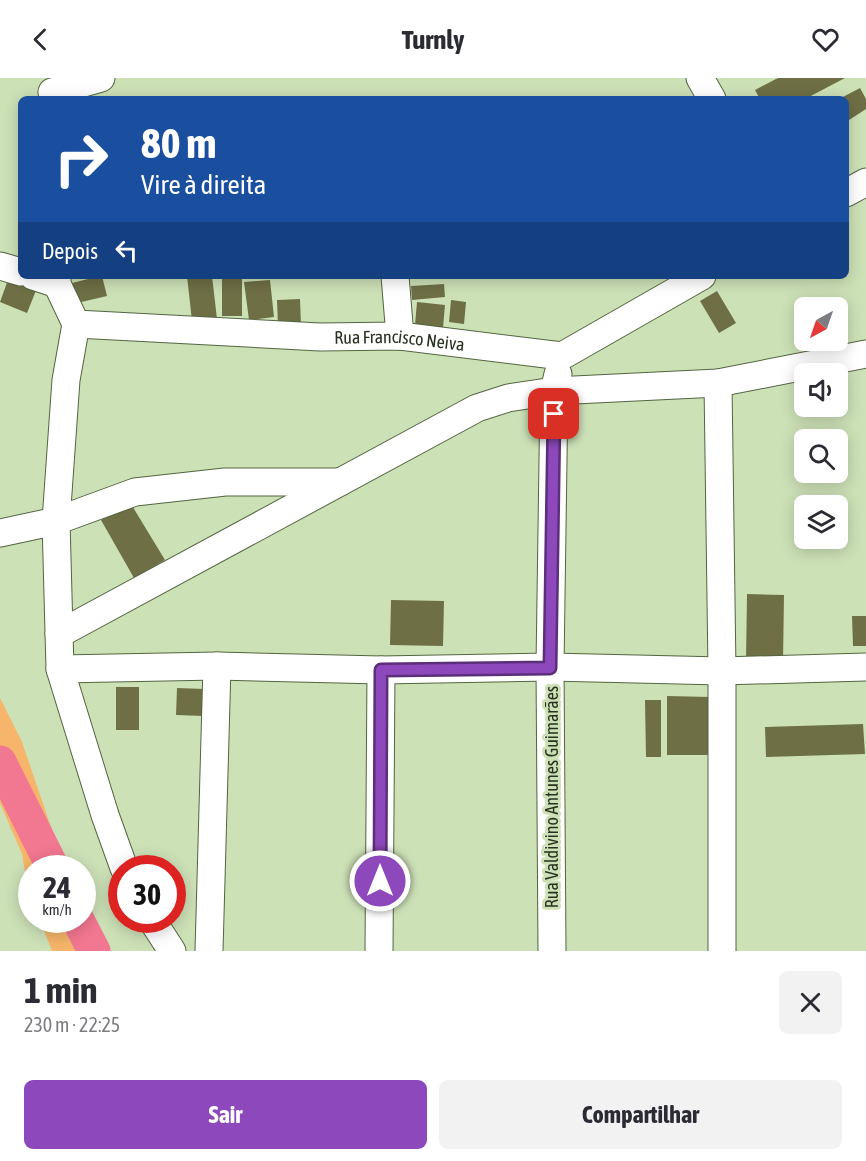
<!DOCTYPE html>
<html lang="pt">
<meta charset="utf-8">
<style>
:root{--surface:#fff;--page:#f2f2f3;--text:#2b2b33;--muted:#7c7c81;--accent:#8d48bc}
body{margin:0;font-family:"Asap Condensed",sans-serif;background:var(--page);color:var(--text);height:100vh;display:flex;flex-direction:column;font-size:22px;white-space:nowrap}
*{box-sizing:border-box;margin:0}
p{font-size:20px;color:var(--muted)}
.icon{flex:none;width:33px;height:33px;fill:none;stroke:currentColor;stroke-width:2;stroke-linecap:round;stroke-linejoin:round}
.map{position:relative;height:873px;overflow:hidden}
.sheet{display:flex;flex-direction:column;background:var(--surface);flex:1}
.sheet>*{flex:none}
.hud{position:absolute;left:18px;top:18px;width:831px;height:183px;border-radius:9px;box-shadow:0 3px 15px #0003;background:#1a4fa0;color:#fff;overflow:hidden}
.needle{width:39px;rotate:220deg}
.tools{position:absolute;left:794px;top:219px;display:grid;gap:12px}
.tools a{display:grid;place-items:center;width:54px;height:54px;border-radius:9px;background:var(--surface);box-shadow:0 3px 15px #0003;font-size:30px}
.speed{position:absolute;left:18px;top:777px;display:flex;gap:12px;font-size:30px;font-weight:700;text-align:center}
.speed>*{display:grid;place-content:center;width:78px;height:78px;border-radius:50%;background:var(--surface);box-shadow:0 3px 15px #0003;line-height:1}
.speed small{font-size:15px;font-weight:400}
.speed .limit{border:9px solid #d22;background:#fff;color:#111}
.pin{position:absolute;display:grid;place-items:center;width:51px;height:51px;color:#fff;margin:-26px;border-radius:12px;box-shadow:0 3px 9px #0006}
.me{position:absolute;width:66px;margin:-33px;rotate:0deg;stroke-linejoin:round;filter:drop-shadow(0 0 4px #0008)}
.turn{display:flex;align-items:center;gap:21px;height:126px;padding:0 24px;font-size:27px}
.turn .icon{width:78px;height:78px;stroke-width:2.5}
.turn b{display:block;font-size:42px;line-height:51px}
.then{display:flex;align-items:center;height:57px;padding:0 24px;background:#0003;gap:12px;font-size:22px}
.round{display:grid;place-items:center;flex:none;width:63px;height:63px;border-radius:9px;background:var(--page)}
.summary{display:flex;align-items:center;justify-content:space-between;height:102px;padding:0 24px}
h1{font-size:36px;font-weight:700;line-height:45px}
.action{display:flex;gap:12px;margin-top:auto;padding:12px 24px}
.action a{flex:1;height:69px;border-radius:9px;background:var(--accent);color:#fff;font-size:24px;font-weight:700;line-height:69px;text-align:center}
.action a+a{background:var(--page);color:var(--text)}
header{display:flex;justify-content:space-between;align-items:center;height:78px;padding:0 24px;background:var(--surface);font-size:27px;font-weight:700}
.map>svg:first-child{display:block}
.green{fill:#f6b56a}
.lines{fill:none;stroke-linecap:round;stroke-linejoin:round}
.river{stroke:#f27790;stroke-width:33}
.building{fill:#6e6f45}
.minor-casing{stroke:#536540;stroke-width:29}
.minor{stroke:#fff;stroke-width:27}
.route-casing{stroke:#5c2f7a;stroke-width:15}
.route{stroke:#8d48bc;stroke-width:10}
.labels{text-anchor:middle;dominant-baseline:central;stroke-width:6;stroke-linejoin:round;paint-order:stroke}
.street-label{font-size:18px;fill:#283020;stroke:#cde1b7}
</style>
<header><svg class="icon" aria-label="back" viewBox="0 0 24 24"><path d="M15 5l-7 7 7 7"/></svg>Turnly<svg class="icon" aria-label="heart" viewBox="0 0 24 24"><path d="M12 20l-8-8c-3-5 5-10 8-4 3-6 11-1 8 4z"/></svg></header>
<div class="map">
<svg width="866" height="873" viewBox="0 0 866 873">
<rect width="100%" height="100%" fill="#cde1b7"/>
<path class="green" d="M0,620L22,664L65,790H32L31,821L28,811L22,776L0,725Z
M83,832L107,873H52L40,842H82Z"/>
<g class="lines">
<path class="river" d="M0,684L53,790
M78,842L94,873"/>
</g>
<path class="building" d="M778,0H845L805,21H760L755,12Z
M860,10L866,21V31L846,44V21H839Z
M100,198H102L107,218L77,225L72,205Z
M187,198H212L217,241L192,243Z
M222,198H242V238H222Z
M9,199L37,210L27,235L0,224Z
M270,202L274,239L249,242L244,204Z
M444,206L445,219L412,222L411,208Z
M717,213L736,245L719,255L700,223Z
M300,221L301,247L278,248L277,222Z
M451,222L466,224L464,246L449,244Z
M417,224L445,227L443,250L415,247Z
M131,426L165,482L134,500L101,442Z
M747,516L784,517L783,584L746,583Z
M391,522L444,523L443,568L390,567Z
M852,538H866V568H853Z
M116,609H139V652H116Z
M177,610L205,611L204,638L176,637Z
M667,618L711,619V677H667Z
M645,622H661V679H646Z
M863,646L865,676L766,679L765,649Z"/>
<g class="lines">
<defs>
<g id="minor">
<path d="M700,0L712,21"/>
<path d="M52,14L101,0"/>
<path d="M846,115L866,104"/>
<path d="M0,188L21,194"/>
<path d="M33,198L57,206"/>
<path d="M57,198V206L76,246L66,302L56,443L60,591L105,737L124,790"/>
<path d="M395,198L400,258"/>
<path id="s1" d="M76,246L320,259L400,258L562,278L702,198"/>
<path d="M718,305L722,593V873"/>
<path d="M0,455L56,443L135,414L225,404H340"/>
<path d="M59,556L477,330L508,320L554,313L718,305L866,276"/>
<path d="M60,591L217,588L381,592L550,589L722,593L866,589"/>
<path d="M152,842L172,873"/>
<path d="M209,873L217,588"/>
<path d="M379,873L381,592"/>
<path d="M552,873L550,589L554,313L558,296"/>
</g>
</defs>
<use href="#minor" class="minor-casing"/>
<use href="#minor" class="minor"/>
</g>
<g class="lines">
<defs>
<path id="route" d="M380,803L381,592L550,590L554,336"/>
</defs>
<use href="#route" class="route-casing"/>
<use href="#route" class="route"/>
</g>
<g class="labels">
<g class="street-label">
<text stroke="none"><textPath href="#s1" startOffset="324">Rua Francisco Neiva</textPath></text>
<text transform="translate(551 719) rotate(-90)">Rua Valdivino Antunes Guimarães</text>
</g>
</g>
</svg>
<div class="tools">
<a><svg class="needle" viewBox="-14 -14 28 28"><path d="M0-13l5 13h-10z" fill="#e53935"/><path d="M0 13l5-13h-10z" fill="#7c7c81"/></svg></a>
<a><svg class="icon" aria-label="sound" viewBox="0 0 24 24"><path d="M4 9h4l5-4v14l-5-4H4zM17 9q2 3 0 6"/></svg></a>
<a><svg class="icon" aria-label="search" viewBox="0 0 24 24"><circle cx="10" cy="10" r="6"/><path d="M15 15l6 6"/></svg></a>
<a><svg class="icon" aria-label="layers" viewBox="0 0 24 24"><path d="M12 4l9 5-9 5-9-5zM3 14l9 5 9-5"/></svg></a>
</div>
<div class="speed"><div>24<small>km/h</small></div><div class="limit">30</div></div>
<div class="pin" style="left:554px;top:336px;background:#d93025"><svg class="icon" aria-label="arrive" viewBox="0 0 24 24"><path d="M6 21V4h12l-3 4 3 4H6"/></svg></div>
<svg class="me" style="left:380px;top:803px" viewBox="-20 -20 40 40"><circle r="17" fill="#8d48bc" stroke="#fff" stroke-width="3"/><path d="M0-11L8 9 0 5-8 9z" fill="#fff"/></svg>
<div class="hud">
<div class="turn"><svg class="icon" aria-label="right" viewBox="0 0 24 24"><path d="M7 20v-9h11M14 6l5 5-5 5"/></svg><div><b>80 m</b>Vire à direita</div></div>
<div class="then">Depois<svg class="icon" aria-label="left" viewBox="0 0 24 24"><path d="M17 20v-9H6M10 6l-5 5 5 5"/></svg></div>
</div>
</div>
<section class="sheet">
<div class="summary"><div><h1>1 min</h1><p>230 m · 22:25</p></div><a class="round"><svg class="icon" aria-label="close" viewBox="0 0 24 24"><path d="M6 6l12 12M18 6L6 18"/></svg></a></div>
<div class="action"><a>Sair</a><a>Compartilhar</a></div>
</section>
